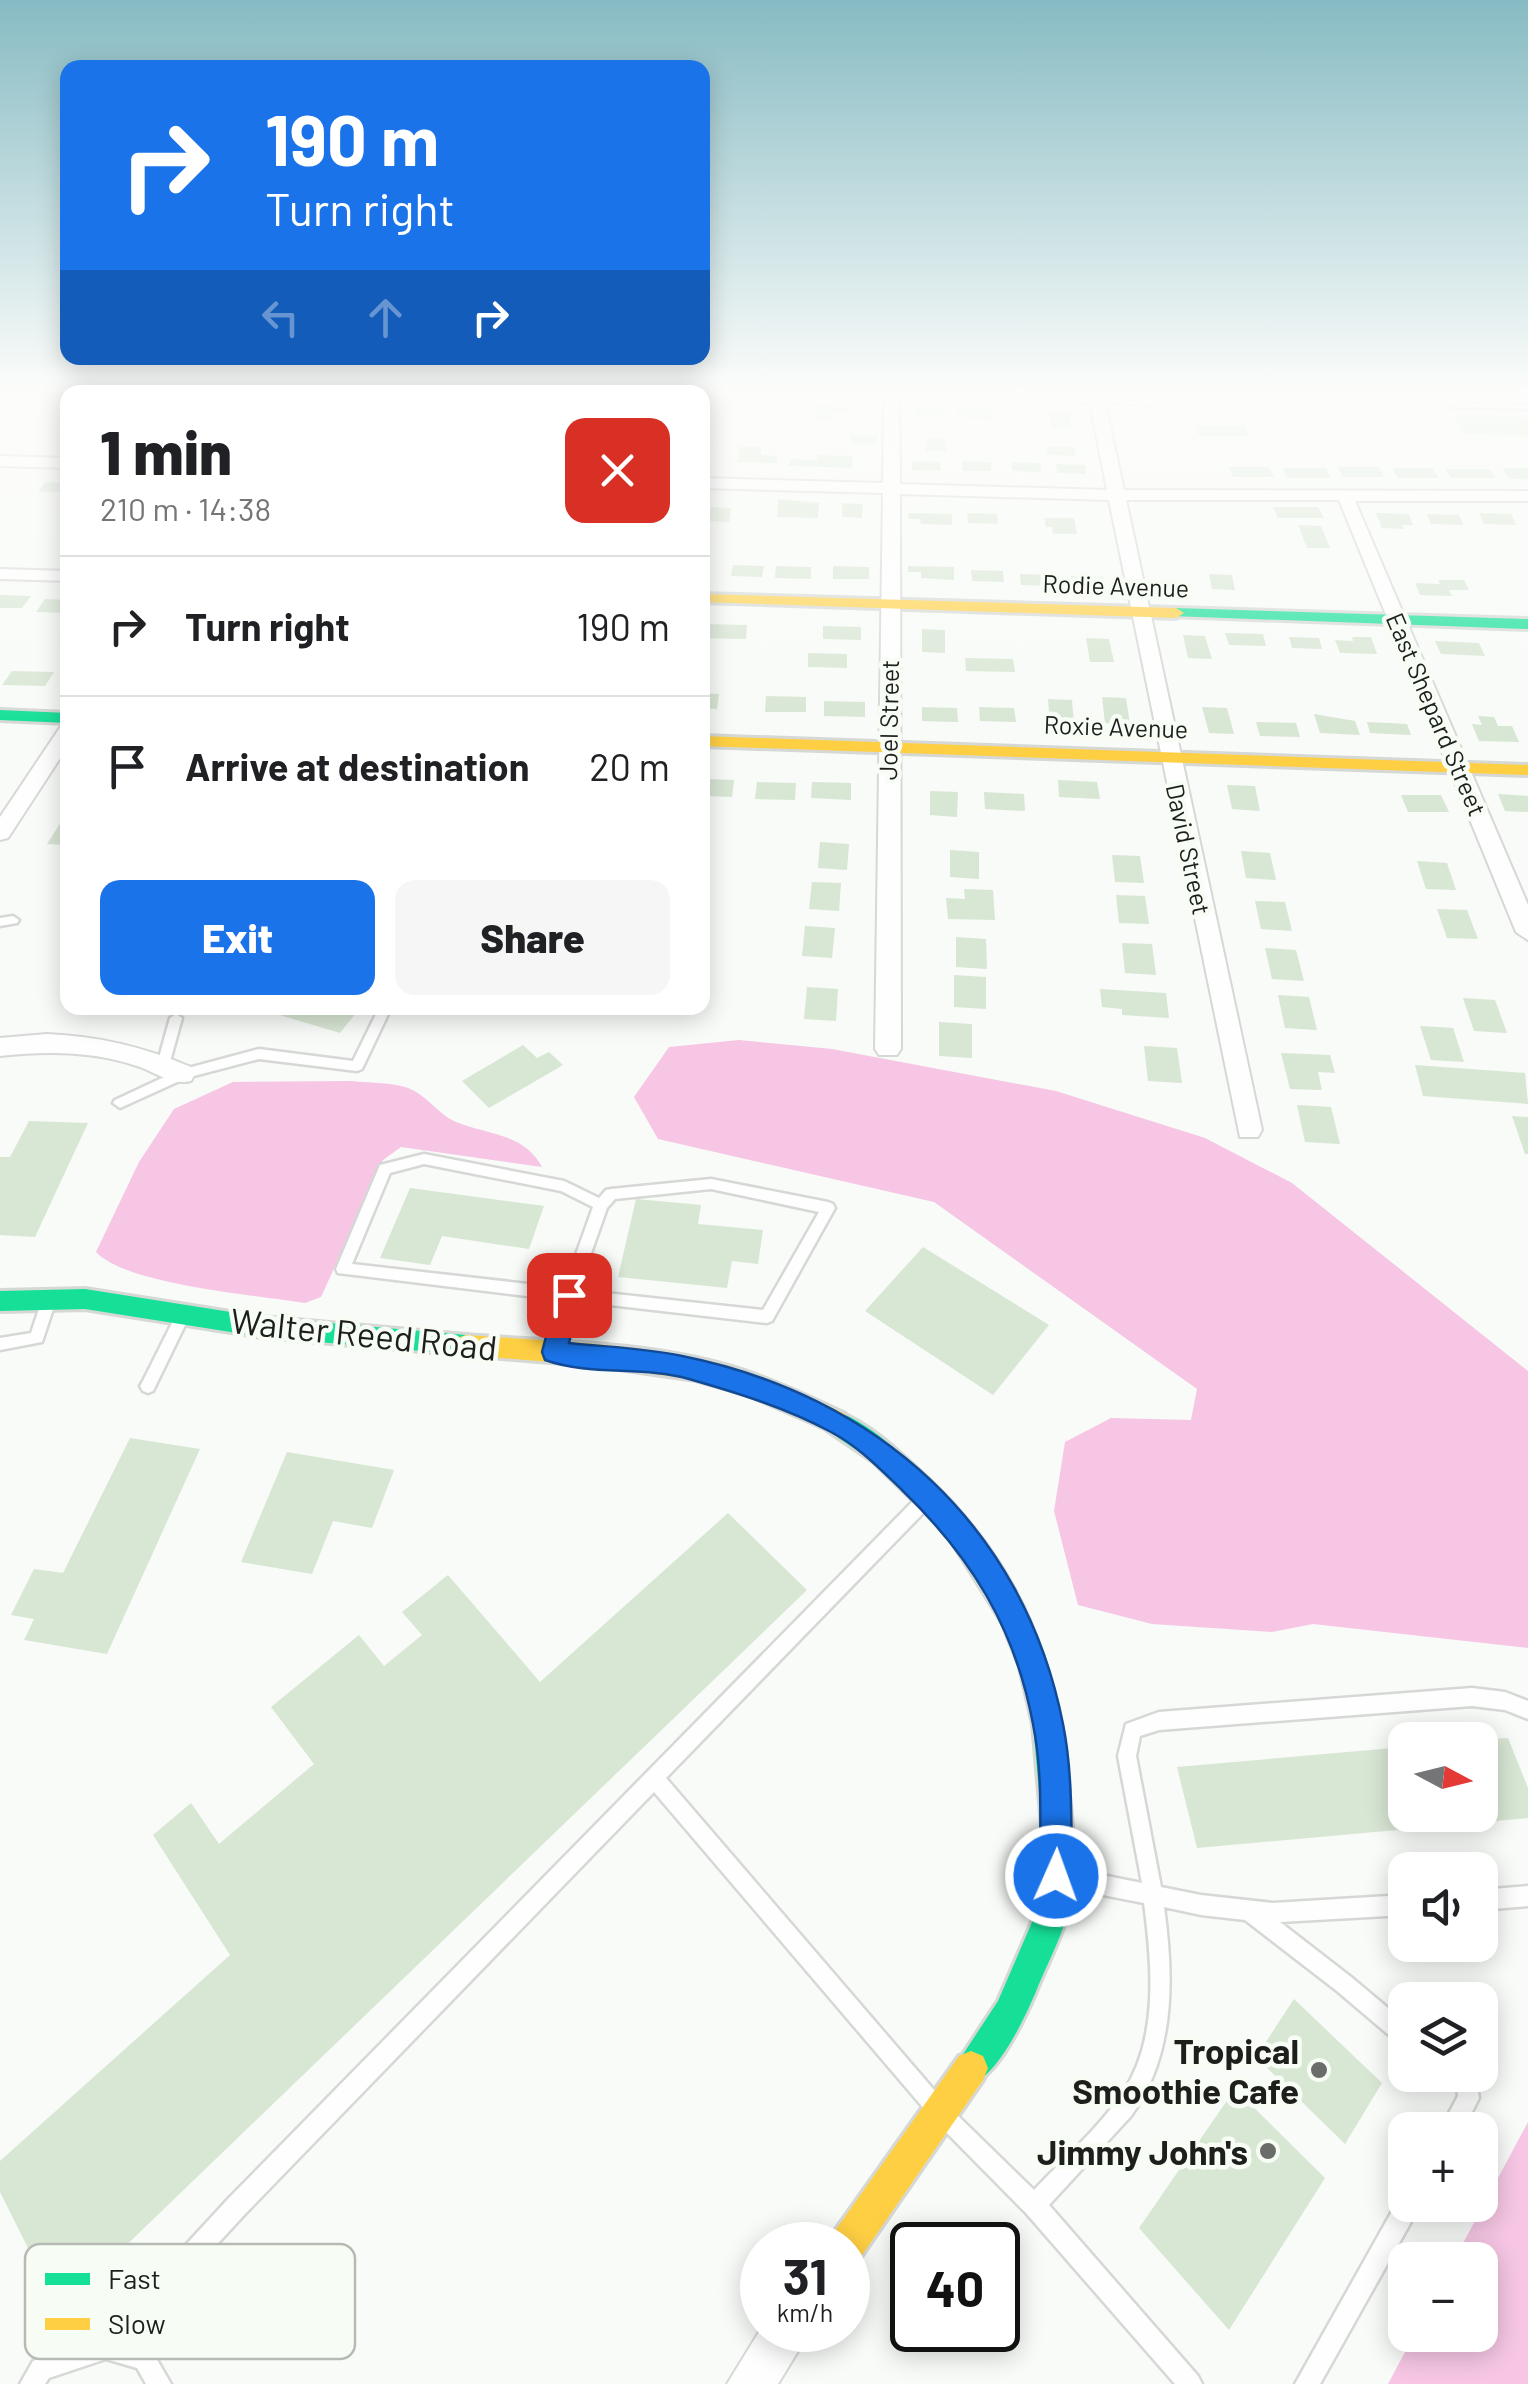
<!DOCTYPE html>
<meta charset="utf-8">
<style>
:root{--surface:#fff;--page:#f6f6f6;--text:#202124;--muted:#757577;--line:#e0e0e0;--accent:#1a73e8}
body{margin:0;font-family:Barlow,sans-serif;background:var(--page);color:var(--text);height:100vh;display:flex;flex-direction:column;font-size:38px;white-space:nowrap}
*{box-sizing:border-box;margin:0}
p{font-size:32px;color:var(--muted)}
.icon{flex:none;width:55px;height:55px;fill:none;stroke:currentColor;stroke-width:2;stroke-linecap:round;stroke-linejoin:round}
.map{position:relative;flex:1;overflow:hidden}
.drawer{position:absolute;left:60px;top:385px;width:650px;height:630px;display:flex;flex-direction:column;background:var(--surface);border-radius:20px;box-shadow:0 5px 25px #0003}
.drawer>*{flex:none}
.guide{position:absolute;left:60px;top:60px;width:650px;height:305px;border-radius:20px;box-shadow:0 5px 25px #0003;background:#1a73e8;color:#fff;overflow:hidden}
.needle{width:65px;rotate:97deg}
.fabs{position:absolute;left:1388px;top:1722px;display:grid;gap:20px}
.fabs a{display:grid;place-items:center;width:110px;height:110px;border-radius:20px;background:var(--surface);box-shadow:0 5px 25px #0003;font-size:50px}
.speed{position:absolute;left:740px;top:2222px;display:flex;gap:20px;font-size:50px;font-weight:700;text-align:center}
.speed>*{display:grid;place-content:center;width:130px;height:130px;border-radius:50%;background:var(--surface);box-shadow:0 5px 25px #0003;line-height:1}
.speed small{font-size:25px;font-weight:400}
.speed .limit{border:5px solid #111;border-radius:15px;background:#fff;color:#111}
.pin{position:absolute;display:grid;place-items:center;width:85px;height:85px;color:#fff;margin:-42px;border-radius:20px;box-shadow:0 5px 15px #0006}
.me{position:absolute;width:110px;margin:-55px;rotate:2deg;stroke-linejoin:round;filter:drop-shadow(0 0 8px #0008)}
.turn{display:flex;align-items:center;gap:35px;height:210px;padding:0 40px;font-size:45px}
.turn .icon{width:130px;height:130px;stroke-width:2.5}
.turn b{display:block;font-size:70px;line-height:85px}
.lanes{display:flex;align-items:center;height:95px;padding:0 40px;background:#0003;justify-content:center;gap:50px;direction:ltr}
.lanes .off{opacity:.35}
.round{display:grid;place-items:center;flex:none;width:105px;height:105px;border-radius:20px;background:var(--page)}
.overview{display:flex;align-items:center;justify-content:space-between;height:170px;padding:0 40px}
h1{font-size:60px;font-weight:800;line-height:75px}
.primary-button{display:flex;gap:20px;margin-top:auto;padding:20px 40px}
.primary-button a{flex:1;height:115px;border-radius:20px;background:var(--accent);color:#fff;font-size:40px;font-weight:800;line-height:115px;text-align:center}
.primary-button a+a{background:var(--page);color:var(--text)}
ul{padding:0;list-style:none}
li{display:flex;align-items:center;gap:30px;height:140px;padding:0 40px;border-top:2px solid var(--line)}
li div{flex:1}
li b{display:block;font-size:38px}
li em{font-style:normal}
.map>svg:first-child{display:block}
.forest{fill:#f6c6e4}
.building{fill:#d8e6d4}
.lines{fill:none;stroke-linecap:round;stroke-linejoin:round}
.lane-casing{stroke:#d6d8d5;stroke-width:5}
.street-casing{stroke:#d6d8d5;stroke-width:4}
.fast-casing{stroke:#d6d8d5;stroke-width:6}
.slow-casing{stroke:#d6d8d5;stroke-width:6}
.lane{fill:#fefefe;fill-rule:evenodd}
.street{fill:#fefefe;fill-rule:evenodd}
.fast{fill:#16e098;fill-rule:evenodd}
.slow{fill:#ffcf43;fill-rule:evenodd}
.route{fill:#1a73e8;stroke:#114b97;stroke-width:2.5}
.poi-dot{fill:#6a6c69;stroke:#f7fdf5;stroke-width:4}
.labels{text-anchor:middle;dominant-baseline:central;stroke-width:9;stroke-linejoin:round;paint-order:stroke}
.far-street-label{font-size:25px;fill:#1d1f1d;stroke:#f7fdf5}
.near-street-label{font-size:35px;fill:#1d1f1d;stroke:#f7fdf5}
.near-poi-label{font-size:35px;font-weight:bold;fill:#1d1f1d;stroke:#f7fdf5;text-anchor:end}
.key{fill:#f7fdf5;stroke:#b6bab4;stroke-width:2.5}
.key-label{font-size:28px;fill:#1d1f1d}
</style>
<div class="map">
<svg width="1528" height="2384" viewBox="0 0 1528 2384">
<rect width="100%" height="100%" fill="#f8fbf7"/>
<path class="forest" d="M739,1040L832,1049L1056,1091L1205,1138L1292,1183L1528,1371V1648L1313,1624L1272,1632L1152,1624L1078,1605L1054,1511L1065,1442L1111,1418L1191,1420L1197,1389L934,1202L658,1139L634,1097L669,1047Z
M351,1081C368,1083 388,1082 405,1087C426,1093 437,1114 456,1122C488,1135 524,1133 542,1167L401,1147L383,1160L321,1297L305,1303C256,1295 127,1285 96,1252L139,1162L174,1109L233,1082Z
M1528,2122V2384H1388L1414,2335H1480V2260H1454Z"/>
<path class="building" d="M816,405L850,406L849,413L829,412L828,420L813,419Z
M957,406L992,407L993,418L958,417Z
M916,407L942,408L943,416L916,415Z
M1048,411L1069,412L1072,429L1052,428Z
M1488,415L1528,418V436L1464,434L1453,416Z
M1195,426H1245L1250,436H1199Z
M850,435L878,436L877,444L850,443Z
M926,438L945,439L946,451H926Z
M1046,446L1075,447L1076,456L1048,455Z
M739,447H762L761,455L777,456V463L737,462Z
M817,455L853,456L852,468L789,466L790,459L817,460Z
M912,461L940,462L941,471L912,470Z
M962,461L991,462V471H963Z
M1011,462L1040,463L1041,472L1012,471Z
M1056,464L1085,465L1086,474L1057,473Z
M1229,467H1269L1274,477H1233Z
M1338,467H1379L1384,477H1343Z
M1283,468H1326L1331,478H1287Z
M1392,468H1432L1439,478H1398Z
M1502,468H1528V480L1509,478Z
M1445,469H1490L1496,478H1451Z
M45,482L68,483V492H38Z
M778,499L819,503L818,518L777,517Z
M842,503L863,504L862,518L842,517Z
M711,507L731,508L729,522L708,521Z
M1273,507H1318L1324,518H1278Z
M909,513L952,514V525L921,524L920,519H908Z
M967,513L997,514L998,524L968,523Z
M1376,513L1409,514L1413,525H1402L1404,529L1382,528Z
M1479,513L1511,514L1516,525L1484,524Z
M1427,514L1459,515L1464,525L1431,524Z
M1044,518H1074L1077,534H1053L1052,527H1046Z
M1298,525L1321,526L1330,548H1307Z
M733,565L764,566L762,577L731,576Z
M776,566L811,567V579L775,578Z
M833,566L869,567V579H833Z
M908,566L954,567V580L921,578V572H908Z
M971,570L1003,571L1004,582L972,581Z
M1020,574L1051,575L1053,586L1021,585Z
M1209,574L1232,575L1235,590L1212,589Z
M1071,576L1103,577L1105,588L1073,587Z
M1438,580H1464L1469,590H1449L1452,596L1420,595L1415,583L1440,584Z
M0,595L31,596L22,608H0Z
M45,599L68,600V613L36,612Z
M702,624L747,625L746,639L702,638Z
M823,626L861,627V640L823,639Z
M922,629L945,630V653L922,652Z
M1225,633L1263,634L1266,646L1229,645Z
M1183,635L1205,636L1212,659L1188,658Z
M1289,637L1319,638L1322,649L1292,648Z
M1352,637H1371L1377,654L1340,653L1335,640L1353,641Z
M1086,638L1109,639L1114,662H1090Z
M1435,641L1479,643L1485,656L1441,654Z
M808,653L847,654V668L808,667Z
M965,658L1013,659L1015,672L966,671Z
M12,671L54,672L45,686L2,685Z
M702,693L719,694L717,709L702,708Z
M766,696L806,697V712H765Z
M1102,697L1126,698L1130,724L1105,723Z
M1048,699L1072,700L1074,725L1050,724Z
M824,701L865,702V717L824,716Z
M922,707L957,708L958,722L922,721Z
M979,707L1014,708L1016,722L980,721Z
M1202,707L1227,708L1234,734L1209,733Z
M1314,714L1355,721L1360,735L1320,733Z
M1478,716L1494,717L1498,726H1512L1519,742L1479,741L1472,724L1482,725Z
M1256,722L1296,723L1300,737L1260,736Z
M1367,722L1407,724L1411,735L1370,733Z
M702,779L734,780L732,797L702,796Z
M1058,780L1097,782L1100,799L1059,797Z
M757,782L796,783L795,800L755,799Z
M812,782L851,783V800L811,798Z
M1227,785L1255,786L1260,811L1232,809Z
M930,791L958,792L957,817L930,815Z
M984,792L1024,794L1025,811L985,809Z
M1498,794L1528,796V812L1505,811Z
M1401,795H1441L1449,812H1408Z
M63,819H68V845L47,844Z
M820,842L849,844L847,870L818,868Z
M950,850L979,852V879L950,877Z
M1241,851L1270,853L1276,880L1246,878Z
M1112,855L1140,856L1144,883L1115,882Z
M1417,861L1447,863L1456,890L1426,889Z
M812,882L841,883L839,911L809,909Z
M964,889L993,890L995,920L948,919L946,898L965,899Z
M1116,895L1145,896L1149,924L1119,923Z
M1255,901L1285,902L1292,931L1261,929Z
M1437,909L1467,910L1478,939L1447,938Z
M805,926L835,928L832,958L802,956Z
M956,937L986,939L987,969L956,967Z
M1122,943L1152,944L1156,975L1125,973Z
M1265,948L1296,950L1304,981L1272,979Z
M954,975L986,977V1009L954,1007Z
M807,987L838,989L836,1021L804,1019Z
M1100,989L1166,993L1169,1018L1122,1015V1009L1102,1007Z
M1278,995L1309,997L1317,1030L1285,1028Z
M1463,998L1495,1000L1507,1033L1474,1031Z
M256,1008H360L340,1033Z
M939,1022L972,1024V1058L939,1056Z
M1420,1026L1453,1028L1464,1062L1431,1060Z
M523,1045L537,1058L549,1052L563,1065L489,1108L462,1081Z
M1144,1046L1177,1048L1182,1083L1148,1081Z
M1281,1053L1330,1055L1335,1073L1318,1072L1322,1090L1290,1089Z
M1415,1065L1525,1073L1528,1104L1423,1096Z
M1297,1105L1331,1107L1340,1144L1305,1142Z
M1512,1116L1528,1117V1154H1525Z
M29,1121L88,1123L35,1237L0,1235V1157H10Z
M410,1188L544,1206L529,1249L442,1236L430,1265L380,1258Z
M636,1199L701,1205L698,1224L763,1230L758,1264L732,1261L727,1288L618,1277Z
M923,1247L1049,1325L993,1395L865,1311Z
M130,1438L200,1449L107,1654L24,1640L34,1619L11,1615L34,1569L63,1573Z
M287,1452L394,1470L372,1528L333,1521L312,1574L241,1562Z
M728,1513L807,1590L59,2310L0,2192V2161L230,1955L153,1835L191,1803L219,1844L314,1764L271,1707L359,1635L384,1666L422,1635L402,1612L448,1575L540,1682Z
M1508,1738L1528,1788V1818L1197,1848L1177,1767L1405,1747V1815H1480V1740Z
M1294,1999L1382,2083L1345,2144L1256,2057Z
M1235,2089L1325,2178L1229,2330L1139,2228Z"/>
<g class="lines">
<defs>
<path id="lane" d="M1442,391H1450L1457,403L1528,405V409L1454,407H1451Z
M1464,391H1528V394L1468,393Z
M13,916L19,920L17,923L0,926V918Z
M379,1008H391L362,1069L357,1071L259,1059L186,1078L120,1108L113,1103L115,1100L177,1071L259,1049L353,1061Z
M176,1014L182,1018L169,1065L163,1070L157,1065L170,1018Z
M424,1154L564,1181L599,1198L606,1190L611,1189L711,1179L828,1202L833,1204L835,1208L772,1321L767,1323L575,1301L562,1351L559,1356L554,1357L549,1356L546,1351L560,1300L338,1273L336,1269L380,1165ZM424,1164L561,1191L593,1207L564,1288L352,1264L390,1173ZM711,1189L819,1212L763,1310L578,1290L607,1208L615,1199Z
M48,1297L53,1299L55,1303L42,1342L0,1350V1338L31,1333L41,1303L43,1299Z
M183,1309L188,1311L190,1315L153,1391L148,1393L143,1391L140,1386L143,1381L178,1311Z
M926,1492L932,1494L934,1499L932,1504L666,1778L940,2097L943,2104L940,2111L933,2114L926,2111L654,1792L245,2214L127,2342L152,2351L171,2384H146L137,2368L106,2359L49,2378L45,2384H20L33,2361L99,2339L229,2198L920,1494Z
M1472,1688L1505,1692L1528,1701V1719L1505,1710L1472,1706L1159,1730L1140,1736L1136,1756L1161,1887L1201,1895L1273,1903L1405,1895V1915L1280,1922L1351,1977L1401,2019L1405,2020V2040L1390,2036L1337,1991L1245,1920L1201,1915L1164,1907C1174,1979 1175,2055 1131,2116L1049,2205L1198,2376L1202,2384H1175L1026,2213L941,2127L937,2120L941,2113L948,2109L955,2113L1034,2190C1064,2158 1099,2128 1123,2092C1159,2039 1152,1964 1144,1903L1067,1888L1060,1885L1057,1878L1060,1871L1067,1868L1142,1883L1118,1756L1126,1724L1159,1712Z
M1528,1886V1906L1480,1910V1890Z
M1455,2075H1475L1479,2098L1463,2130H1440L1458,2096Z
M1405,2195V2205H1419L1416,2213L1320,2384H1295L1400,2197Z"/>
<path id="street" d="M681,391H695V392H681Z
M825,391H1102L1103,394L1157,397V403L1152,405L1105,403L1124,490L1528,491V501H1355L1528,905V940L1516,932L1339,500H1126L1262,1130L1258,1137H1240L1109,500L900,494L901,1049L897,1055H879L875,1049L883,493L702,488V478L883,483L884,397L832,395ZM899,397L1090,403L1107,490L900,484Z
M0,456L68,458V468L0,466Z
M0,569L68,571V581L0,579Z
M68,724V746L8,838L0,840V817L61,726Z
M47,1034C98,1036 144,1047 191,1067L195,1074L191,1081C174,1086 156,1073 140,1067C94,1051 47,1051 0,1056V1038Z
M762,2327L811,2330L778,2384H727Z"/>
<path id="fast" d="M1176,608L1528,619V629L1171,616L1168,613Z
M0,710L68,713V723L0,720Z
M85,1289L262,1317L466,1335L475,1338L478,1345L475,1352L466,1355L262,1337L85,1309L0,1311V1291Z
M836,1411C871,1424 900,1453 927,1478C1024,1570 1057,1665 1069,1795C1073,1834 1078,1878 1067,1916C1059,1943 1045,1968 1035,1994C1023,2021 999,2073 971,2085L959,2080L954,2068L998,2001L1036,1913L1044,1848L1033,1724L1020,1667L1002,1622L946,1532L874,1462L827,1430L823,1422L827,1414Z"/>
<path id="slow" d="M702,594L1176,608L1184,613L1176,618L702,602Z
M702,736L1528,765V775L702,746Z
M466,1335C554,1342 646,1342 732,1367C771,1379 808,1396 845,1414L849,1422L845,1430L836,1433L749,1395L696,1380L598,1366L466,1355L457,1352L454,1345L457,1338Z
M971,2051L983,2056L988,2068L983,2080L860,2258L848,2263V2245H829L834,2232L959,2056Z"/>
</defs>
<use href="#lane" class="lane-casing"/>
<use href="#street" class="street-casing"/>
<use href="#fast" class="fast-casing"/>
<use href="#slow" class="slow-casing"/>
<use href="#lane" class="lane"/>
<use href="#street" class="street"/>
<use href="#fast" class="fast"/>
<use href="#slow" class="slow"/>
</g>
<linearGradient id="sky" x2="0" y2="1"><stop stop-color="#87bbc3"/><stop offset="0.54" stop-color="#fcfdfb"/><stop offset="1" stop-color="#fcfdfb" stop-opacity="0"/></linearGradient>
<rect width="1528" height="725" fill="url(#sky)"/>
<path class="route" d="M569,1285L577,1288L581,1295L569,1343C606,1347 646,1348 682,1356C877,1395 1024,1526 1063,1724C1073,1774 1071,1825 1072,1876L1067,1887L1056,1892L1045,1887L1040,1876C1040,1825 1043,1774 1033,1724C1015,1627 971,1557 902,1490C880,1469 858,1446 831,1432C786,1408 738,1393 689,1379C643,1366 590,1376 545,1360L542,1352L557,1295L560,1288Z"/>
<g class="poi-dot">
<circle cx="1319" cy="2070" r="10"/>
<circle cx="1268" cy="2151" r="10"/>
</g>
<g class="labels">
<g class="far-street-label">
<text transform="translate(1116 585) rotate(2)">Rodie Avenue</text>
<text transform="translate(1437 714) rotate(67)">East Shepard Street</text>
<text transform="translate(888 720) rotate(-89)">Joel Street</text>
<text transform="translate(1116 726) rotate(2)">Roxie Avenue</text>
<text transform="translate(1189 849) rotate(78)">David Street</text>
</g>
<g class="near-street-label">
<text transform="translate(364 1333) rotate(6)">Walter Reed Road</text>
</g>
<g class="near-poi-label">
<text x="1299" y="2050">Tropical<tspan x="1299" dy="40">Smoothie Cafe</tspan></text>
<text x="1248" y="2151">Jimmy John's</text>
</g>
</g>
<rect x="25" y="2244" width="330" height="115" rx="15" class="key"/>
<rect x="45" y="2273" width="45" height="12" fill="#16e098"/>
<rect x="45" y="2318" width="45" height="12" fill="#ffcf43"/>
<g class="key-label">
<text x="108" y="2289">Fast</text>
<text x="108" y="2334">Slow</text>
</g>
</svg>
<div class="fabs">
<a><svg class="needle" viewBox="-14 -14 28 28"><path d="M0-13l5 13h-10z" fill="#e53935"/><path d="M0 13l5-13h-10z" fill="#757577"/></svg></a>
<a><svg class="icon" aria-label="sound" viewBox="0 0 24 24"><path d="M4 9h4l5-4v14l-5-4H4zM17 9q2 3 0 6"/></svg></a>
<a><svg class="icon" aria-label="layers" viewBox="0 0 24 24"><path d="M12 4l9 5-9 5-9-5zM3 14l9 5 9-5"/></svg></a>
<a>+</a>
<a>−</a>
</div>
<div class="speed"><div>31<small>km/h</small></div><div class="limit">40</div></div>
<div class="pin" style="left:569px;top:1295px;background:#d93025"><svg class="icon" aria-label="arrive" viewBox="0 0 24 24"><path d="M6 21V4h12l-3 4 3 4H6"/></svg></div>
<svg class="me" style="left:1056px;top:1876px" viewBox="-20 -20 40 40"><circle r="17" fill="#1a73e8" stroke="#fff" stroke-width="3"/><path d="M0-11L8 9 0 5-8 9z" fill="#fff"/></svg>
<div class="guide">
<div class="turn"><svg class="icon" aria-label="right" viewBox="0 0 24 24"><path d="M7 20v-9h11M14 6l5 5-5 5"/></svg><div><b>190 m</b>Turn right</div></div>
<div class="lanes"><svg class="icon off" aria-label="left" viewBox="0 0 24 24"><path d="M17 20v-9H6M10 6l-5 5 5 5"/></svg><svg class="icon off" aria-label="ahead" viewBox="0 0 24 24"><path d="M12 20V5M6 11l6-6 6 6"/></svg><svg class="icon" aria-label="right" viewBox="0 0 24 24"><path d="M7 20v-9h11M14 6l5 5-5 5"/></svg></div>
</div>
<section class="drawer">
<div class="overview"><div><h1>1 min</h1><p>210 m · 14:38</p></div><a class="round" style="background:#d93025;color:#fff"><svg class="icon" aria-label="close" viewBox="0 0 24 24"><path d="M6 6l12 12M18 6L6 18"/></svg></a></div>
<ul>
<li><svg class="icon" aria-label="right" viewBox="0 0 24 24"><path d="M7 20v-9h11M14 6l5 5-5 5"/></svg><div><b>Turn right</b></div><em>190 m</em></li>
<li><svg class="icon" aria-label="arrive" viewBox="0 0 24 24"><path d="M6 21V4h12l-3 4 3 4H6"/></svg><div><b>Arrive at destination</b></div><em>20 m</em></li>
</ul>
<div class="primary-button"><a>Exit</a><a>Share</a></div>
</section>
</div>
